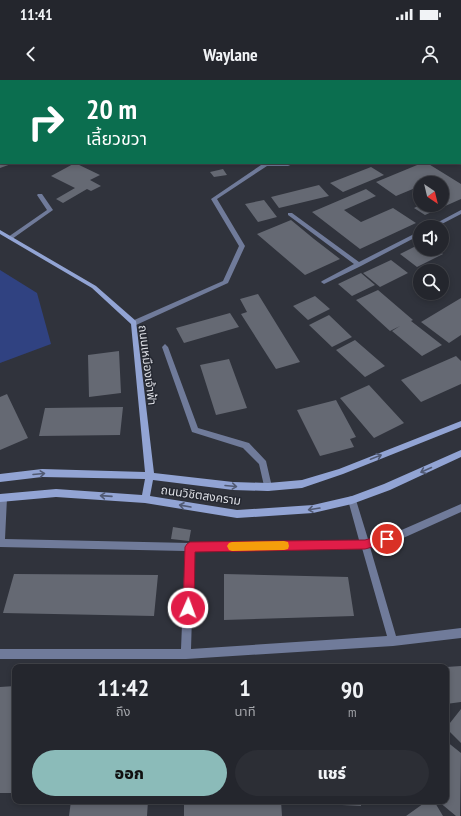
<!DOCTYPE html>
<html lang="th">
<meta charset="utf-8">
<style>
:root{--surface:#24262d;--page:#2c2e35;--text:#f1f3f6;--muted:#a3a5aa;--line:#414349;--accent:#8bbbb9}
body{margin:0;font-family:"PT Sans Narrow","Noto Sans Thai",sans-serif;background:var(--page);color:var(--text);height:100vh;display:flex;flex-direction:column;font-size:15px;white-space:nowrap}
*{box-sizing:border-box;margin:0}
p{font-size:13px;color:var(--muted)}
.icon{flex:none;width:22px;height:22px;fill:none;stroke:currentColor;stroke-width:2;stroke-linecap:round;stroke-linejoin:round}
.map{position:relative;flex:1;overflow:hidden}
.details{position:absolute;left:12px;top:584px;width:437px;height:140px;display:flex;flex-direction:column;background:var(--surface);border-radius:8px;box-shadow:0 2px 6px #0003,0 0 0 1px var(--line)}
.details>*{flex:none}
.top-card{position:absolute;left:0px;top:0px;width:461px;height:84px;box-shadow:0 2px 6px #0003,0 0 0 1px var(--line);background:#0b6e4f;color:#fff;overflow:hidden}
.needle{width:26px;rotate:145deg}
.tools{position:absolute;left:413px;top:96px;display:grid;gap:8px}
.tools a{display:grid;place-items:center;width:36px;height:36px;border-radius:50%;background:var(--surface);box-shadow:0 2px 6px #0003,0 0 0 1px var(--line);font-size:20px}
.pin{position:absolute;display:grid;place-items:center;width:34px;height:34px;color:#fff;margin:-17px;border:2px solid #fff;border-radius:50%;box-shadow:0 1px 4px #0007}
.me{position:absolute;width:44px;margin:-22px;rotate:2deg;stroke-linejoin:round;filter:drop-shadow(0 0 3px #0008)}
.turn{display:flex;align-items:center;gap:14px;height:84px;padding:0 20px;font-size:18px}
.turn .icon{width:52px;height:52px;stroke-width:2.5}
.turn b{display:block;font-size:28px;line-height:34px}
.eta{display:flex;justify-content:space-evenly;align-items:center;height:68px;text-align:center}
.eta b{font-size:24px;font-weight:800;line-height:28px}
.cta{display:flex;gap:8px;margin-top:auto;padding:8px 20px}
.cta a{flex:1;height:46px;border-radius:24px;background:var(--accent);color:#111;font-size:16px;font-weight:800;line-height:46px;text-align:center}
.cta a+a{background:var(--page);color:var(--text)}
.status{display:flex;justify-content:space-between;align-items:center;height:28px;padding:0 20px;background:var(--surface);direction:ltr}
.status svg{height:11px;fill:currentColor}
header{display:flex;justify-content:space-between;align-items:center;height:52px;padding:0 20px;background:var(--surface);font-size:18px;font-weight:800}
.map>svg:first-child{display:block}
.green{fill:#304281}
.building{fill:#656973}
.lines{fill:none;stroke-linecap:round;stroke-linejoin:round}
.lane{fill:#707b9a;fill-rule:evenodd}
.street{fill:#707b9a;fill-rule:evenodd}
.secondary{fill:#92a4d4;fill-rule:evenodd}
.oneway{stroke:#515a73}
.route{fill:#e11d48;stroke:#92132f}
.slow{fill:#f59e0b}
.labels{text-anchor:middle;dominant-baseline:central;stroke-width:3;stroke-linejoin:round;paint-order:stroke}
.street-label{font-size:12px;fill:#dddfe5;stroke:#262932}
</style>
<div class="status"><b>11:41</b><svg viewBox="0 0 49 12"><path d="M0 12V9h3v3zM5 12V6h3v6zM10 12V3h3v9zM15 12V0h3v12zM26 1h20v11H26zM47 4h2v5h-2z"/></svg></div>
<header><svg class="icon" aria-label="back" viewBox="0 0 24 24"><path d="M15 5l-7 7 7 7"/></svg>Waylane<svg class="icon" aria-label="person" viewBox="0 0 24 24"><circle cx="12" cy="8" r="4"/><path d="M4 21q1-7 8-7t8 7"/></svg></header>
<div class="map">
<svg width="461" height="736" viewBox="0 0 461 736">
<rect width="100%" height="100%" fill="#30333c"/>
<path class="green" d="M27,0H217L27,1Z
M0,190L37,213L51,264L0,283Z"/>
<path class="building" d="M0,83H14L0,88Z
M75,83L100,95L90,100L101,106L91,111L87,109L63,123L56,119L75,108L51,96Z
M422,83H427L461,104V119L425,135L414,128L420,125H442V115L444,114L442,113V103H420V106L396,116L376,102Z
M371,87L384,95L343,112L330,103Z
M223,89L227,95L214,97L210,92Z
M319,105L329,116L279,128L271,117Z
M366,109L376,116L344,130L361,142L393,128L416,143L360,169L312,132Z
M264,120L277,137L258,142L245,124Z
M291,140L314,159L340,179L305,195L257,154Z
M420,164V169H436L443,174L417,187L400,174Z
M391,180L408,193L380,207L363,193Z
M361,193L375,205L352,216L338,204Z
M378,210L413,240L411,241L442,265L422,276L392,251L400,246L390,251L356,220Z
M258,214L300,282L276,289L241,234L247,232L240,219Z
M315,216L330,229L308,240L293,226Z
M461,218V255L449,263L421,242Z
M230,233L239,247L184,263L176,248Z
M329,235L352,257L332,267L309,245Z
M355,260L385,286L365,297L336,270Z
M119,271L121,313L89,317L88,275Z
M456,276L461,281V304L421,322L401,300Z
M229,279L247,328L216,335L200,285Z
M369,305L404,343L374,358L340,318Z
M7,314L28,358L0,370V317Z
M336,320L356,357L350,359L354,367L320,376L297,330Z
M123,327L120,355L39,356L45,328Z
M173,447L191,450L189,461L171,459Z
M14,494L158,495L154,536L3,533Z
M224,494L348,497L354,536L224,540Z
M461,586V622L446,624V587Z
M15,606V713H0V607Z
M461,629V663L446,648Z
M446,661L461,673L460,736H456L438,721H446Z
M71,721H148L147,736H69Z
M184,721H281L282,736H184Z
M323,721H361V726L323,724Z
M427,721H434L443,736H406Z"/>
<g class="lines">
<path class="lane" d="M460,61H461V63H460Z
M38,114H42L53,130L12,159H8V157L47,130L37,115Z
M461,130V134L436,147H429Z
M288,133H292L359,182L418,152L420,151V155L361,186L324,204L321,202L322,201L354,184L288,135Z"/>
<path class="street" d="M150,0H154L155,1H151Z
M264,83H295L288,86H267L217,119L245,166L228,203L136,245H132V241L223,201L239,166L211,119Z
M165,264L168,267L198,348L249,363L266,381L272,407L271,410L268,411L265,410L259,384L243,368L192,352L162,267Z
M3,414L6,415L7,418L5,459L190,463L359,460L348,420L349,417L352,416L355,417L356,420L368,459L397,452L461,424V432L401,459L370,467L396,556L461,548V558L393,566L186,579H0V569H181L185,471L0,467V415ZM362,468L387,556L191,569L194,471Z"/>
<path class="secondary" d="M0,150L96,206L136,241L154,393L233,402L268,403L302,400L339,389L461,341V347L343,394L302,408L268,411L233,410L153,400L150,416L237,430L313,425L352,416L384,404L461,370V377L390,410L352,424L313,433L237,438L145,423L56,417L0,422V414L56,409L142,415L145,399L42,397L0,402V394L42,389L145,392L131,244L92,208L0,154Z"/>
</g>
<defs><path id="oneway-shaft" d="M-6 0H5M1.5-3L5.5 0L1.5 3" fill="none" stroke-width="1.6" stroke-linecap="round" stroke-linejoin="round"/></defs>
<g class="oneway">
<use href="#oneway-shaft" transform="translate(376 377) rotate(-21)"/>
<use href="#oneway-shaft" transform="translate(426 390) rotate(156)"/>
<use href="#oneway-shaft" transform="translate(39 394) rotate(-5)"/>
<use href="#oneway-shaft" transform="translate(231 406) rotate(5)"/>
<use href="#oneway-shaft" transform="translate(106 416) rotate(-176)"/>
<use href="#oneway-shaft" transform="translate(185 426) rotate(-170)"/>
<use href="#oneway-shaft" transform="translate(314 429) rotate(171)"/>
</g>
<path class="route" d="M387,454L391,456L392,459L391,462L365,469L195,472L194,528L192,532L188,534L184,532L183,528L185,467L187,464L190,462L365,460Z"/>
<path class="slow" d="M284,461L288,462L289,466L288,469L284,470L232,471L229,470L227,466L229,463L232,462Z"/>
<g class="labels">
<g class="street-label">
<text transform="translate(148 285) rotate(83)">ถนนเหมืองเจ้าฟ้า</text>
<text transform="translate(201 415) rotate(8)">ถนนวิชิตสงคราม</text>
</g>
</g>
</svg>
<div class="tools">
<a><svg class="needle" viewBox="-14 -14 28 28"><path d="M0-13l5 13h-10z" fill="#e53935"/><path d="M0 13l5-13h-10z" fill="#a3a5aa"/></svg></a>
<a><svg class="icon" aria-label="sound" viewBox="0 0 24 24"><path d="M4 9h4l5-4v14l-5-4H4zM17 9q2 3 0 6"/></svg></a>
<a><svg class="icon" aria-label="search" viewBox="0 0 24 24"><circle cx="10" cy="10" r="6"/><path d="M15 15l6 6"/></svg></a>
</div>
<div class="pin" style="left:387px;top:459px;background:#d93025"><svg class="icon" aria-label="arrive" viewBox="0 0 24 24"><path d="M6 21V4h12l-3 4 3 4H6"/></svg></div>
<svg class="me" style="left:188px;top:528px" viewBox="-20 -20 40 40"><circle r="17" fill="#e11d48" stroke="#fff" stroke-width="3"/><path d="M0-11L8 9 0 5-8 9z" fill="#fff"/></svg>
<div class="top-card">
<div class="turn"><svg class="icon" aria-label="right" viewBox="0 0 24 24"><path d="M7 20v-9h11M14 6l5 5-5 5"/></svg><div><b>20 m</b>เลี้ยวขวา</div></div>
</div>
<section class="details">
<div class="eta">
<div><b>11:42</b><p>ถึง</p></div>
<div><b>1</b><p>นาที</p></div>
<div><b>90</b><p>m</p></div>
</div>
<div class="cta"><a>ออก</a><a>แชร์</a></div>
</section>
</div>
